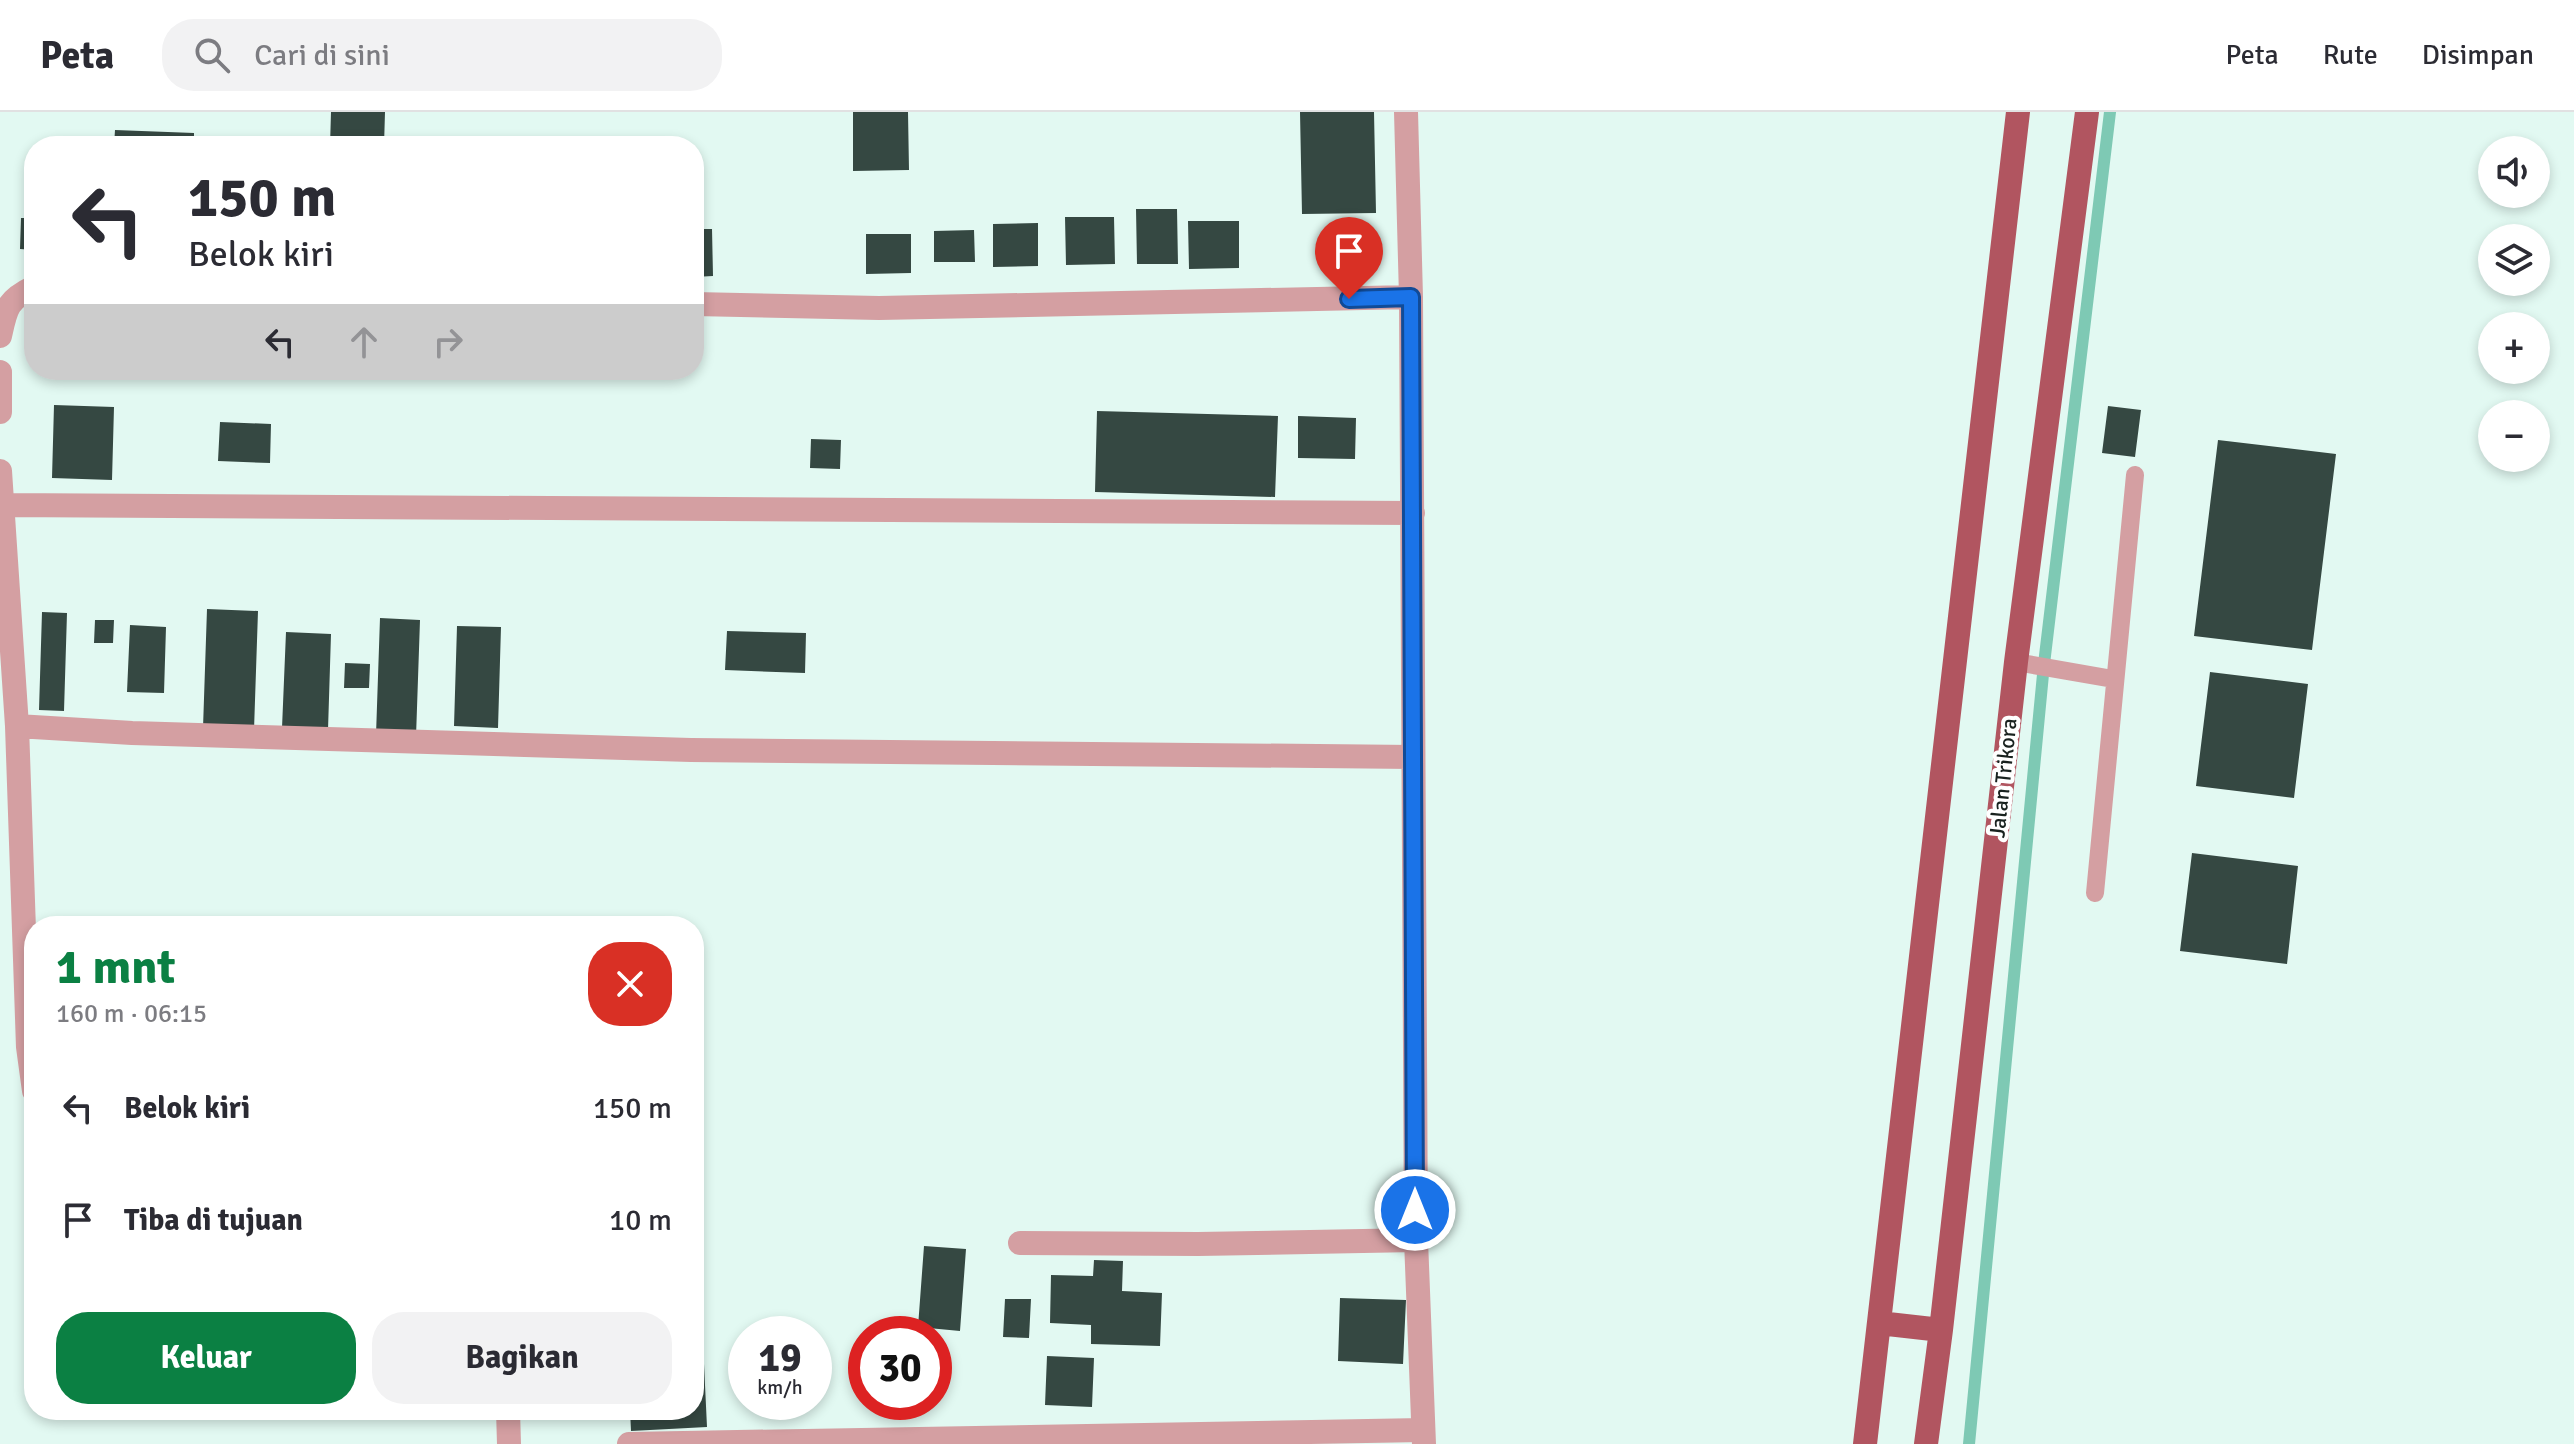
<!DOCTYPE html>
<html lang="id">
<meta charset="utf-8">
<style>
:root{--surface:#fff;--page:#f2f2f3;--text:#2b2b33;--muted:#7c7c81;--line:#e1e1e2;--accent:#0b8043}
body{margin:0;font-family:Signika,sans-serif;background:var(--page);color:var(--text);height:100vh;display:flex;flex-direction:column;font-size:30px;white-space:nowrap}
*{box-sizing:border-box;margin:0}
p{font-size:26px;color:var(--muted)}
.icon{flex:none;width:44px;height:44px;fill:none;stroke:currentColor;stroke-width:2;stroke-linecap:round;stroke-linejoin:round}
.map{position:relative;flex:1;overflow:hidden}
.side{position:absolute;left:24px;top:804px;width:680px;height:504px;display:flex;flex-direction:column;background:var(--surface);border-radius:32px;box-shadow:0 4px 12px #0003}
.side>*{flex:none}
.banner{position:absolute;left:24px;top:24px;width:680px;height:244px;border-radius:32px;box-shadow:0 4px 12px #0003;background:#fff;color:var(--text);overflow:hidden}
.controls{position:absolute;left:2478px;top:24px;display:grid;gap:16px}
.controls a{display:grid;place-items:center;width:72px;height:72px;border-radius:50%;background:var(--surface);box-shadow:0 4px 12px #0003;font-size:40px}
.speed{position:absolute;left:728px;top:1204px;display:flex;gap:16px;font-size:40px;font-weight:700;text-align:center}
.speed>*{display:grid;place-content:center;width:104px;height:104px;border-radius:50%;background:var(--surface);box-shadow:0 4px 12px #0003;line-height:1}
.speed small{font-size:20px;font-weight:400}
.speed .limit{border:12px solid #d22;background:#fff;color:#111}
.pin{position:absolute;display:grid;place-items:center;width:68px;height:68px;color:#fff;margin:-82px -34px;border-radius:50% 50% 50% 0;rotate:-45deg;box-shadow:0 0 8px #0007}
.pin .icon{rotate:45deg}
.me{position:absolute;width:88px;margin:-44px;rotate:0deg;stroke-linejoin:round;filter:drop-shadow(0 0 6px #0008)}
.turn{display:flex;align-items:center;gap:28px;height:168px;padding:0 32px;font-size:36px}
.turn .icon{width:104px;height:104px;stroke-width:2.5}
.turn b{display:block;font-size:56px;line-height:68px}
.lanes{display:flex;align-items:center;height:76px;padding:0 32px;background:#0003;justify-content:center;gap:40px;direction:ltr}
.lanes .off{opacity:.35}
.round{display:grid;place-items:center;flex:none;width:84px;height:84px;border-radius:32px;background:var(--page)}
.head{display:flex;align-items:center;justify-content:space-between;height:136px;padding:0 32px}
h1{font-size:48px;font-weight:800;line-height:60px;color:var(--accent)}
.cta{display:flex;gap:16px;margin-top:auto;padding:16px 32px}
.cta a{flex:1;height:92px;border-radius:32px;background:var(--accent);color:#fff;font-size:32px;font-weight:800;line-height:92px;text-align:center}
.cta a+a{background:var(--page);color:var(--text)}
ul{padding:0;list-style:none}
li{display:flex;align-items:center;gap:24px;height:112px;padding:0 32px}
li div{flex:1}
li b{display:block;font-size:30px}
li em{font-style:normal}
header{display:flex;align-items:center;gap:48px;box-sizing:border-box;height:112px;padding:0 40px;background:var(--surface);border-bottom:2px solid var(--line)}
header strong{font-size:38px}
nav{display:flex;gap:44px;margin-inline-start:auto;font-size:28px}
.search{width:560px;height:72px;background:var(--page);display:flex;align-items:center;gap:20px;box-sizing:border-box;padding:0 28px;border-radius:32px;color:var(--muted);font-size:30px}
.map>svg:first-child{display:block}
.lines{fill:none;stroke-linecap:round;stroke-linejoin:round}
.stream{stroke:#7ec9b4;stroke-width:12}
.building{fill:#354842}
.lane{stroke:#d49fa2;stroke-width:18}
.street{stroke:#d49fa2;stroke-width:24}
.primary{stroke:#b15560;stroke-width:24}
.route-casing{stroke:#114b97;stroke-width:20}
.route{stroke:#1a73e8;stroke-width:14}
.labels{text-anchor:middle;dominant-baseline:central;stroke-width:8;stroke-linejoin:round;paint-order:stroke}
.street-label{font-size:22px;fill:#19221f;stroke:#fff}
</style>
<header>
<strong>Peta</strong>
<div class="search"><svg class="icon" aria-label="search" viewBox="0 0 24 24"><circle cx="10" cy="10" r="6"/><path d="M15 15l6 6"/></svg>Cari di sini</div>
<nav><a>Peta</a><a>Rute</a><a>Disimpan</a></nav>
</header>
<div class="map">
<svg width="2574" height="1332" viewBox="0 0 2574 1332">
<rect width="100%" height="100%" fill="#e2f9f2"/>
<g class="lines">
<path class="stream" d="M1969,1332L2044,552L2110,0"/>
</g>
<path class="building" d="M331,0H385L384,34H330Z
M853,0H908L909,58L853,59Z
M1300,0H1374L1376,101L1302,102Z
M115,18L194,21V34H114Z
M1136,97H1177L1178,152H1137Z
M1065,105H1114L1115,152L1066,153Z
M21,106H34V138L20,137Z
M1188,109H1239V156L1189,157Z
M1038,111V154L993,155V112Z
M694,117H712L713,164L694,165Z
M974,118L975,150H934V119Z
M866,122H911V161L866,162Z
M54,293L114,295L112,368L52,366Z
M2108,294L2141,298L2135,345L2102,341Z
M1097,299L1278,304L1275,385L1095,380Z
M1298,304L1356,306L1355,347L1298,346Z
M220,310L271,312L270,351L218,349Z
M811,327L841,328L840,357L810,356Z
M2218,328L2336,342L2312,538L2194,524Z
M207,497L258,499L254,618L203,616Z
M42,500L67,501L64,599L39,598Z
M380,506L420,508L416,625L376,623Z
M95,508H114L113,531H94Z
M130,513L166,515L164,581L127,580Z
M457,514L501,515L498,616L454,614Z
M727,519L806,521L805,561L725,558Z
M286,520L331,522L328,618L282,616Z
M345,551L370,552L369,576H344Z
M2210,560L2308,572L2294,686L2196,674Z
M2192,741L2298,754L2287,852L2180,839Z
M924,1134L966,1137L960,1219L918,1215Z
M1094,1148L1123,1149L1122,1179L1162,1181L1160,1234L1091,1232V1213L1050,1211L1051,1163L1093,1164Z
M1340,1186L1406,1188L1403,1252L1338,1249Z
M1005,1187H1031L1029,1226L1003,1225Z
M1047,1244L1094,1246L1092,1295L1045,1293Z
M694,1252H704L707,1315L631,1319L630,1298H694Z"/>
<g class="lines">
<path class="lane" d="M2016,550L2113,567
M2095,781L2135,363"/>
<path class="street" d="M1406,0L1411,185L1416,1128L1424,1332
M694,192L879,196L1411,185
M0,224C6,196 7,188 34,175
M0,260V300
M0,359L17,614L28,935L34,979
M3,393L1413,401
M17,614L132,621L691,638L1413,645
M1020,1131L1198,1132L1416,1128
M508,1298L509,1332
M629,1332L1423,1318"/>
<path class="primary" d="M1879,1211L1941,1218
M1865,1332L2018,0
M1926,1332L1941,1218L2016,550L2087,0"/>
</g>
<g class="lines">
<defs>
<path id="route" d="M1349,187L1411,185L1415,1098"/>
</defs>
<use href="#route" class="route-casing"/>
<use href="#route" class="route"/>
</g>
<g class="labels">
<g class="street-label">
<text transform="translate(2003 666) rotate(-84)">Jalan Trikora</text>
</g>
</g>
</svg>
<div class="controls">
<a><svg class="icon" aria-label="sound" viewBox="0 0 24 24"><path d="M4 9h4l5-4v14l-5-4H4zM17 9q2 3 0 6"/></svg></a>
<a><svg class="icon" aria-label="layers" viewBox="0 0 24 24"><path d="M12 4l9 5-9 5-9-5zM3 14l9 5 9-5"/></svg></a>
<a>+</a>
<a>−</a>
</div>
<div class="speed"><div>19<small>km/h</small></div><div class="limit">30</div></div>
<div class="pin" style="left:1349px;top:187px;background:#d93025"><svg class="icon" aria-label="arrive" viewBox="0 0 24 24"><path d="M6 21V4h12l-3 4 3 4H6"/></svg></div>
<svg class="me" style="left:1415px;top:1098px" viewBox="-20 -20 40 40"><circle r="17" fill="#1a73e8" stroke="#fff" stroke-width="3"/><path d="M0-11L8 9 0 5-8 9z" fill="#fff"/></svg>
<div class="banner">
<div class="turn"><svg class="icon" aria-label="left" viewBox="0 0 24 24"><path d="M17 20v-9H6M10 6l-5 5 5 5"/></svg><div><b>150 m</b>Belok kiri</div></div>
<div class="lanes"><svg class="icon" aria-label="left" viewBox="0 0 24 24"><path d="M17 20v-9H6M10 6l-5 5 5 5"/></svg><svg class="icon off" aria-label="ahead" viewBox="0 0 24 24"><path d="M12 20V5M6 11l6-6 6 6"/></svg><svg class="icon off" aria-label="right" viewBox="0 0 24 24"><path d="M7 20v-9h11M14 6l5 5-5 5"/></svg></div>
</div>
<section class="side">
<div class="head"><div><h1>1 mnt</h1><p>160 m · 06:15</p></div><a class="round" style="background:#d93025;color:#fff"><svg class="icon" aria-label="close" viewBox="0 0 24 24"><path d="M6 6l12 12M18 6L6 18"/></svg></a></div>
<ul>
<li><svg class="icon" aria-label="left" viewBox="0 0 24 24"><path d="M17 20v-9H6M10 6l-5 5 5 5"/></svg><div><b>Belok kiri</b></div><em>150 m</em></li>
<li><svg class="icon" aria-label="arrive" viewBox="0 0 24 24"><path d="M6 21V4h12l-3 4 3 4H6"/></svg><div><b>Tiba di tujuan</b></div><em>10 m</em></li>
</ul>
<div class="cta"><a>Keluar</a><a>Bagikan</a></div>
</section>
</div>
